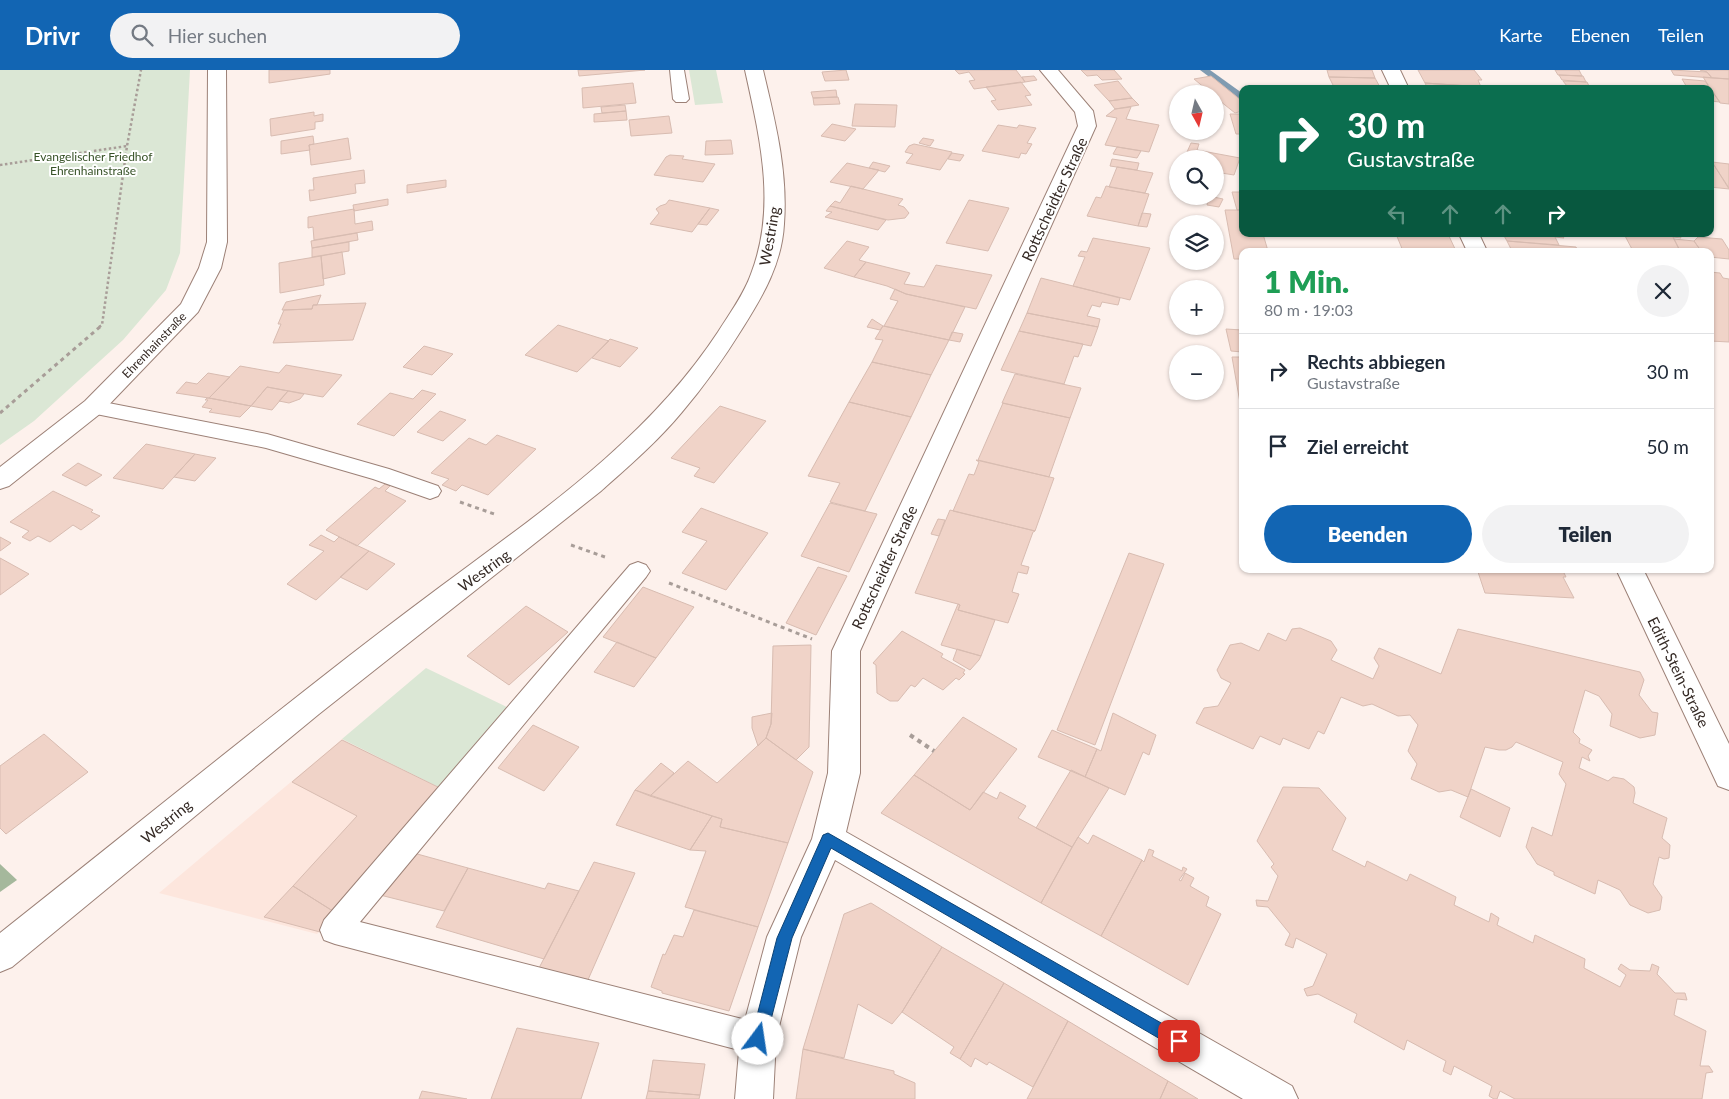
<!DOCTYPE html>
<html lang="de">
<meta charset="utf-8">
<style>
:root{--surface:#fff;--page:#f2f2f3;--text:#1f2937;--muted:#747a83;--line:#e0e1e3;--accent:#1265b3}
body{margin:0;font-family:Lato,sans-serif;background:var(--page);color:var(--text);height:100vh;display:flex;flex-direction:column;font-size:19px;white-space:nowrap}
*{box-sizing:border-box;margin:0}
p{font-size:16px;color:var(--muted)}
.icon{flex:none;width:28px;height:28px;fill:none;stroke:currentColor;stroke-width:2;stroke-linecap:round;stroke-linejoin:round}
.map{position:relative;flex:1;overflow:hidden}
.drawer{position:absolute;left:1239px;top:178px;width:475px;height:325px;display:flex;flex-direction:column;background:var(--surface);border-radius:10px;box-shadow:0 1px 4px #0004}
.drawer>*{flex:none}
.banner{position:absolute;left:1239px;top:15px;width:475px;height:152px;border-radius:10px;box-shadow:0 1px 4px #0004;background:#0b6e4f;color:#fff;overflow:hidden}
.needle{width:32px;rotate:172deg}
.buttons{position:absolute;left:1169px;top:15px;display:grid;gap:10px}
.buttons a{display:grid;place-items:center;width:55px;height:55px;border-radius:50%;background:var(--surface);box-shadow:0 1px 4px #0004;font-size:25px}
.pin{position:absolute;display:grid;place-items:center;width:42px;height:42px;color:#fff;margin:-21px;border-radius:10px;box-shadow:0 2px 8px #0006}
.me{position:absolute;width:55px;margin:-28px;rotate:14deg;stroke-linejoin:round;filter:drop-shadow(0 0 4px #0008)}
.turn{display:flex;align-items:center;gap:18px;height:105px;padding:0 25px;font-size:22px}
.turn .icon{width:65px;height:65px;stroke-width:2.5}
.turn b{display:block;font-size:35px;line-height:42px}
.lanes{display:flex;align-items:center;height:48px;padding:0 25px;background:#0003;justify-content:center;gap:25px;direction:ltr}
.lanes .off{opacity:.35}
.round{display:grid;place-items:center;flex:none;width:52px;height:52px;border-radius:26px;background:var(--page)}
.overview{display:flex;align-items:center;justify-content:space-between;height:85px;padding:0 25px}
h1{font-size:30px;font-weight:800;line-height:38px;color:#1e9e55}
.primary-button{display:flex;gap:10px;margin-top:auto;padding:10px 25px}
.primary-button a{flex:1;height:58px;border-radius:30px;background:var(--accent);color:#fff;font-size:20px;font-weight:800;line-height:58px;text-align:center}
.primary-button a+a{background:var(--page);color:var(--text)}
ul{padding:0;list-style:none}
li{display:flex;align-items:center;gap:15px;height:75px;padding:0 25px;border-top:1px solid var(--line)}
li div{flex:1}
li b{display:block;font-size:19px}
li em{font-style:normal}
header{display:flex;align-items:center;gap:30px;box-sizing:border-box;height:70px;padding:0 25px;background:var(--accent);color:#fff}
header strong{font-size:24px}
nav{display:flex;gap:28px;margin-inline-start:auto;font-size:18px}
.search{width:350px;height:45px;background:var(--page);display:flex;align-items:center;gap:12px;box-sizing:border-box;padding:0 18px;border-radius:28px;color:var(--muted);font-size:19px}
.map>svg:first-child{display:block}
.built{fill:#fde6dd}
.green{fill:#dbe7d5}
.forest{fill:#a5b89c}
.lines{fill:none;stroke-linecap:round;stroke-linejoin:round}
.stream{fill:#809bb1;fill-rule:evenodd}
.building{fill:#f0d3c8;stroke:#d8bcb1}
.lane-casing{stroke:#9c8177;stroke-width:2}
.street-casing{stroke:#9c8177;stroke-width:2}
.primary-casing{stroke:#9c8177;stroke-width:2}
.path-far2{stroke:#a89d98;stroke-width:2.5;stroke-dasharray:2.5 2.5;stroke-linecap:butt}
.path-far1{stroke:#a89d98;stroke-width:3;stroke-dasharray:4 4;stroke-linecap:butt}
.path{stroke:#a89d98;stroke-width:4;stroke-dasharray:4.5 4.5;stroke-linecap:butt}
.lane{fill:#fff;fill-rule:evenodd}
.street{fill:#fff;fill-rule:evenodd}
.primary{fill:#fff;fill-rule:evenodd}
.route{fill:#1265b3;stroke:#0c4274}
.labels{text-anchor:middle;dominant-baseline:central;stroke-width:4;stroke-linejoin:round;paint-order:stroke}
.far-park-label{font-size:12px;fill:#375227;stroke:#fff}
.far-street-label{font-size:12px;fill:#352a25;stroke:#fff}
.street-label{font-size:15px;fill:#352a25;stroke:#fff}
</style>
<header>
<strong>Drivr</strong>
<div class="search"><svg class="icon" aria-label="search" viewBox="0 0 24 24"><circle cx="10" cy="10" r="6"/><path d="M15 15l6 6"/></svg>Hier suchen</div>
<nav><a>Karte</a><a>Ebenen</a><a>Teilen</a></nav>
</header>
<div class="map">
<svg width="1729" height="1029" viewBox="0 0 1729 1029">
<rect width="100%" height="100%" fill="#fdf1ec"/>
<path class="built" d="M342,669L442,719L317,864L159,823Z"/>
<path class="green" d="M0,0H190L180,183L166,220L123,270L34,351L0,375Z
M689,0H716L723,33L695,35Z
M426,598L511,639L442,719L342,669Z"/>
<path class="forest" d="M0,794L17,810L0,822Z"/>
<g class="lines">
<path class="stream" d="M1200,0H1210L1242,23V30L1239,29Z"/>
</g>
<path class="building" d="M269,0H330V4L269,13Z
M578,0H645L579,6Z
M846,0L849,10L825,11L822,2Z
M955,0H1016L1025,12L974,19L969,11L975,10L969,2L959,4Z
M1081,0H1114L1122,9L1102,10L1097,5L1087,6Z
M1327,0H1372L1375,8L1329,7Z
M1418,0H1474L1482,10H1478L1481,17L1425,13Z
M1555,0H1579L1582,6L1558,5Z
M1671,0L1707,2L1712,8L1674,5Z
M1700,0H1729V9L1712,8L1707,2Z
M1559,5L1583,6L1586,12L1562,10Z
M1034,6L1037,10L1025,12L1022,7Z
M1211,6L1242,31V41L1235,43L1215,27V24H1212L1194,9Z
M1329,7L1375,8L1381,19H1335Z
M1703,7L1729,9V34L1720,33Z
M1682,9L1705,11L1720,32L1710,31V19H1688Z
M1118,11L1132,28L1109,31L1094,15Z
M1563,11L1587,12L1590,18L1567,16Z
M1021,12L1031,25L1025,26L1032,35L998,40L991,31L996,30L986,17Z
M633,13L636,33L583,38L582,18Z
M1425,13L1485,17L1486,19H1428Z
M836,20L837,27L813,28L811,22Z
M838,27L840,34L814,35L813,28Z
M1132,28L1139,35L1115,39L1109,31Z
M855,34L897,35L895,57L852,56Z
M625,35L626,41L602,43L601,37Z
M1131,37L1126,49L1159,55L1149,82L1105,75L1117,48L1106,46L1115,39Z
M626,41L627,50L594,52V44Z
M314,42V46L323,44V51L315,52V59L271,66L270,49Z
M1230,44H1242V64H1236Z
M669,46L672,63L631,66L629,50Z
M832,54L856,59L845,71L821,66Z
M998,55L1017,58L1019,55L1036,58L1027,73L1032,74L1026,84L1021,83L1019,88L982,81Z
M313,66L314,74L309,75L310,80L281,84V71Z
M348,68L351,89L311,95L309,75Z
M923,68L934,70L930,76L919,73Z
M731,70L733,84L705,85L706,71Z
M1191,73L1199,74L1197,80L1240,88L1234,105L1215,102V89H1184Z
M914,74L952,82L940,100L906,93L913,84L905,82L909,76Z
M1117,77L1141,81L1137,88L1113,84Z
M952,83L964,85L960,91L948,89Z
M670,85L684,86L682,89L715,94L703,112L654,105L666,87Z
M1112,89L1139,93L1137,100L1110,96Z
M1710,91L1712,92L1729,119L1710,117Z
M873,92L890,96L885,102L869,98Z
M1712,92L1729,94V118Z
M847,93L869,98L879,100L863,119L830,112Z
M1117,97L1153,103L1145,123L1109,117Z
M364,100L365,113L355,114L356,123L310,131L309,120H314L313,108Z
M446,110V117L407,123V115Z
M851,116L903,129L898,135L904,137L909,143L905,148L888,150L830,136L835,131L840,133Z
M1106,116L1149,124L1138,156L1087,146L1096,127L1101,128Z
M1232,122H1242V140H1237Z
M1209,126L1223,129L1219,137L1207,135Z
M388,129V135L354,141L353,135Z
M669,130L710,138L692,162L650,154L659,143L656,139L660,136L666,134Z
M969,130L1009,138L988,181L946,173Z
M830,136L886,150L878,160L825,147L832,142L826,141Z
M710,138L719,140L707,155L698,154Z
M354,139L355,154L372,151L373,160L314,170L313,157L308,158V147Z
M1225,140H1242V164H1263L1268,181H1242V189H1234Z
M1142,143L1151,144L1147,157L1138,156Z
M357,163L358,170L312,178L311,171Z
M1396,164H1448L1456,181H1403Z
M1503,164H1561L1564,168L1555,167L1559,175L1507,171Z
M1624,164H1679L1681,168L1673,167L1680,181H1633Z
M1698,167L1722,169L1729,180V189L1710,187V181H1701L1694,171Z
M1093,168L1150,178L1130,230L1073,216L1085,187L1078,186L1081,181L1087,182Z
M1674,169L1694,171L1701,181H1680Z
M847,171L869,177L859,190L866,192L854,207L824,198Z
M1507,171L1576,177L1578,181H1512Z
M349,172V181L312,187V178Z
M342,182L345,204L323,209L321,186Z
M321,186L324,215L280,223L279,193Z
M866,192L910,203L904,214L924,217L936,195L992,205L976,239L906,224L887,216L854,207Z
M1710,202L1720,203L1723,208L1729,209V272L1710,271V219H1713L1710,214Z
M1041,208L1073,216L1120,228L1118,235L1102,232L1100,237L1092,235L1087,246L1100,249L1098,257L1027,243Z
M895,219L906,224L965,237L949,270L884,256L898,231L890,229Z
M321,225L317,235H313L312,239L282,240L286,232Z
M366,233L353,270L273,273L281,254H278L284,240L312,239L313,235Z
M1027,243L1098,257L1091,276L1019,261Z
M872,249L883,256L880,260L867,257Z
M558,255L609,271L577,302L525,285Z
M883,256L949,270L931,305L872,292L883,270L875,269Z
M1226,259L1242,260V282L1231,281Z
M1019,261L1083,274L1078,287L1074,286L1064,314L1001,300Z
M952,262L963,264L960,272L949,270Z
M610,269L638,278L620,297L592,288Z
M424,276L453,284L432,305L403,297Z
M1232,287H1242V344Z
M872,292L931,305L911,347L849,332Z
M286,295L342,305L323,327L267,317L251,336L209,328L240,296L279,303Z
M208,303L230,307L209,328L176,323L186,312L197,314Z
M1015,304L1081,318L1070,348L1002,333Z
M267,317L288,321L272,340L251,336Z
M422,320L436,324L394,366L357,354L390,323L413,329Z
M288,321L304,324L300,329L289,333L279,331Z
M207,328H209L251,336L240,347L209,342L212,339L202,337L208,330H205Z
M849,332L911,347L865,441L830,432L840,413L808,406Z
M1003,333L1070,348L1049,407L978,390Z
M720,336L766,351L714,413L694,406L700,398L671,388Z
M440,341L466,350L443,371L417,362Z
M497,365L536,379L488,425L462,415L456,421L442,415L449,409L431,403L469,368L486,375Z
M146,374L195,384L163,419L113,408Z
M195,384L216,388L195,411L174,407Z
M976,390L1054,408L1035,461L953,441L969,404L974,405L979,392Z
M78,393L102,405L86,416L62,405Z
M385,414L390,416L385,421L406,431L357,476L326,460L375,417L379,419Z
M53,421L93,440L91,442L100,446L81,460L73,455L50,472L38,466L30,471L22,467L29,461L10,452Z
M830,433L877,444L849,502L801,486Z
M701,438L768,463L726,520L682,503L707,471L682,462Z
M950,440L1035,461L1033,462L1021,495L1029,497L1027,504L1018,502L1012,522L1019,524L1008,553L958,540L960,535L958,534L915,523Z
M938,449L945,450L939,466L931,464Z
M321,465L334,472L339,467L369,481L316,530L287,514L324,481L309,475Z
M0,467L11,473L0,481Z
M369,481L395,494L367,520L340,507Z
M1129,483L1164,494L1095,675L1057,660Z
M0,488L29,504L0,525Z
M818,497L847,506L816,565L786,553Z
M1477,499H1562L1566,507H1563L1574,528L1485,523Z
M643,517L694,537L656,588L603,567Z
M958,534L960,535L958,540L995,550L981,586L941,575Z
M526,536L568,562L509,615L467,586Z
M1300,558L1331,571L1337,580L1331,590L1373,609L1379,596L1374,588L1379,578L1441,604L1458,559L1640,602L1644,610L1639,625L1652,642L1658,643L1655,665L1640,668L1610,656L1612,644L1599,626L1585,620L1573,662L1580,669L1579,673L1592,680L1588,686L1590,691L1582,687L1579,698L1608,711L1613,707L1624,709L1634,717L1635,723L1633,733L1667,748L1662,768L1670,775L1669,788L1664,789L1659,787L1653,814L1662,827L1660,840L1648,843L1630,835L1620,820L1598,810L1595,824L1554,805V802L1537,794L1526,777L1532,757L1552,766L1566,714L1559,704L1563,692L1516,672L1512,677L1506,680H1499L1485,677L1468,727L1451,720L1439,722L1411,709L1417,694L1408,681L1418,655L1410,645L1398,646L1372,634L1363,636L1341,627L1324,664L1318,661L1309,679L1283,668L1280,675L1260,666L1253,679L1196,653L1204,638L1218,636L1231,613L1221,608L1217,600L1230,575L1241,573L1259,581L1268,563L1286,571L1292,559Z
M902,561L943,584L941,587L965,600L963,603L965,604L959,610L956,608L943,620L923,608L915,617L911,615L898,631H890L877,623L876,595L873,593Z
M617,572L656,588L634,617L594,602Z
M811,575L809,677L796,690L766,668L771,654L773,576Z
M957,579L981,586L979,590L970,600L953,590Z
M772,643L771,654L766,668L758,676L752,658V647Z
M1113,643L1156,665L1149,685L1143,682L1125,725L1085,707L1097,679L1101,681Z
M963,647L1017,679L970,740L914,705Z
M533,655L579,677L544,721L498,698Z
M1052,660L1097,679L1085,707L1038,687Z
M44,664L88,702L6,764L0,758V696Z
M766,668L813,702L788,773L720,757L722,749L650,726L688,691L717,713Z
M342,670L442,719L336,843L293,816L357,746L292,712Z
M661,693L674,703L650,726L635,720Z
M1071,700L1109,718L1072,777L1036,758Z
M914,705L970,740L983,722L997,729L1000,722L1026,736L1018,748L1072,777L1041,833L881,743Z
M1283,717L1319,718L1346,748L1332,780L1365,797L1367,791L1407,811L1410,804L1456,827L1454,835L1489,852L1491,843L1499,848L1497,855L1533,873L1535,865L1585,889L1584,898L1620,917L1626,905L1618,899L1621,894L1630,900L1650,901L1652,894L1659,897L1657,904L1675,923H1685L1687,930L1677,929L1674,945L1706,961L1700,996H1709L1713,1002L1706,1003L1702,1029H1515L1500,1021L1497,1029H1494L1489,1026L1492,1016L1454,996L1451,1005L1443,1001L1446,991L1407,970L1404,980L1354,952L1357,944L1318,924L1307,926L1304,919L1313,916L1327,884L1296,868L1293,878L1285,875L1290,864L1268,837L1257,836L1256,830L1268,831L1278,806L1271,797L1274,794L1257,771Z
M1471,719L1510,738L1500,767L1460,747Z
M635,720L712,746L690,780L616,755Z
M712,746L722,749L720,757L788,773L758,857L685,837L706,781L690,780Z
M1093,765L1142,790L1101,866L1041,833L1078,767L1088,774Z
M1149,779L1154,781L1152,786L1182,801L1183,797L1187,799L1179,810L1181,811L1185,803L1194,808L1190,816L1209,827L1206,836L1221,844L1188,915L1101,866L1142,790L1144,792Z
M410,782L468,798L444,841L376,824Z
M594,792L635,803L587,912L539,898Z
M468,798L545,819L548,813L579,821L544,889L436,857Z
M293,816L336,843L320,862L264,847Z
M871,833L942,877L902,942L892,954L858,934L844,988L803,979L844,844Z
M694,840L758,857L729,941L662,923V921L651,917L663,884L665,885L674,865L683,867Z
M942,877L1004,913L960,989L950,983L954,977L902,942Z
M1004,913L1068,951L1033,1017L989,992L987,995L975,988L971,997L960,989Z
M1068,951L1168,1011L1160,1029H1027Z
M517,958L599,973L581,1029H491Z
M803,979L894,1001V1004L915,1013V1029H796Z
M653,990L705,994L700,1025L648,1021Z
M1168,1011L1198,1029H1160Z
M422,1021L467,1029H419Z
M648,1021L700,1025L699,1029H646Z"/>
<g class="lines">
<defs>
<path id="lane" d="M670,0H684L689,29L686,32H676L673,29Z
M93,330L267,364L389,399L438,416L441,421L438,426L430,429L373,409L266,378L86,342L83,337L86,332Z
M638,492L646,495L650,501L646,507L360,852L758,953L769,958L774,969L769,980L758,985L335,874L324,870L320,860L324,850L630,495Z"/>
<path id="street" d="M208,0H226L227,172L221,198L198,242L101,343L9,416L0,419V397L85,331L181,234L199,198L207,172Z
M1040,0H1058L1093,41L1096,56L860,581V703L846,762L1292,1016L1298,1029H1243L835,790L801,867L776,969L773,1029H735L740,969L767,867L812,769L828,703L832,581L1078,56L1075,42Z
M1382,0H1400L1409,19H1391Z
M1459,164H1479L1487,181H1467Z
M1616,499H1643L1729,674V720L1718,716Z"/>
<path id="primary" d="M745,0H763C775,51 788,101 784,154C782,193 763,226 742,259C724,288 705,315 682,342C658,371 629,396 601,421L319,644L12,897L0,902V863C116,771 232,677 349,586C389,555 430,524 471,494C562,427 655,358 718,262C730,243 744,224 751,204C777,137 760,68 745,0Z"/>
</defs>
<use href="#lane" class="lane-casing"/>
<use href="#street" class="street-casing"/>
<use href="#primary" class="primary-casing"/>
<path class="path-far2" d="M0,95L127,76
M99,257L102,255L127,76L141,0"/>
<path class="path-far1" d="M0,343L101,256
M460,432L497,445
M571,475L605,487
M669,513L812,569"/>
<path class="path" d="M910,665L934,681"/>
<use href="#lane" class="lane"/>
<use href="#street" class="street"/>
<use href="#primary" class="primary"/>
</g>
<path class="route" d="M828,763L1184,966L1187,971L1184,977L1179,979L1174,977L831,778L792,868L766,969L763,975L758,977L753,975L751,969L777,868L823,765Z"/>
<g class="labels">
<g class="far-park-label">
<text x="93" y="86">Evangelischer Friedhof<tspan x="93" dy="14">Ehrenhainstraße</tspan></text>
</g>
<g class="far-street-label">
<text transform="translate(154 275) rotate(-46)">Ehrenhainstraße</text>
</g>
<g class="street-label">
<text transform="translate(1054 129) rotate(-65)">Rottscheidter Straße</text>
<text transform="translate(769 166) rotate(-80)">Westring</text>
<text transform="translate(884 497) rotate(-65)">Rottscheidter Straße</text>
<text transform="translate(484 500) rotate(-36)">Westring</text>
<text transform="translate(1679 602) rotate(64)">Edith-Stein-Straße</text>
<text transform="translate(166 751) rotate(-39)">Westring</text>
</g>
</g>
</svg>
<div class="buttons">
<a><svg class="needle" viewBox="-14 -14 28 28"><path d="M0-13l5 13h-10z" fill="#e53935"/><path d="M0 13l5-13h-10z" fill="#747a83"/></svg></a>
<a><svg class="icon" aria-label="search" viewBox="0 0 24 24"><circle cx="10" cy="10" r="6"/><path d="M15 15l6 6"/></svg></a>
<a><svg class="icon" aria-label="layers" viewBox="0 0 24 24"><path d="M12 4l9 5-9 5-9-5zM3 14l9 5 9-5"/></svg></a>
<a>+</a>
<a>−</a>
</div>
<div class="pin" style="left:1179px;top:971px;background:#d93025"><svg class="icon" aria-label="arrive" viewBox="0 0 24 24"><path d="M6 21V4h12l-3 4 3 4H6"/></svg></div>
<svg class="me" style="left:758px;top:969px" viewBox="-20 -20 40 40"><circle r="19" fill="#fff"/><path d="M0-13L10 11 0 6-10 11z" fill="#1265b3"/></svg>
<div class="banner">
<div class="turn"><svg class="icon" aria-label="right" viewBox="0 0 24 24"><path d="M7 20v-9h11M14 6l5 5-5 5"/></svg><div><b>30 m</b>Gustavstraße</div></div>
<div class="lanes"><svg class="icon off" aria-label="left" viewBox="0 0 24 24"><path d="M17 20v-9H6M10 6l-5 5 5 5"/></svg><svg class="icon off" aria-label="ahead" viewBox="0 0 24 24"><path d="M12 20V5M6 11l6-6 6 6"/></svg><svg class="icon off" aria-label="ahead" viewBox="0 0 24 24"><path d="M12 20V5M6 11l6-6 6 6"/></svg><svg class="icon" aria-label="right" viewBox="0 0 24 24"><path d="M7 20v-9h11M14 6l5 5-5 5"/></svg></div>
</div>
<section class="drawer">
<div class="overview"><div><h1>1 Min.</h1><p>80 m · 19:03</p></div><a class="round"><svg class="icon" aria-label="close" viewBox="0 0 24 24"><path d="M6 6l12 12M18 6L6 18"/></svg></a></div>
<ul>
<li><svg class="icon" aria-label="right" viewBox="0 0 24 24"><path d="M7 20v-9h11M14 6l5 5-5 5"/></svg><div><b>Rechts abbiegen</b><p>Gustavstraße</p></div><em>30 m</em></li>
<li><svg class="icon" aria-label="arrive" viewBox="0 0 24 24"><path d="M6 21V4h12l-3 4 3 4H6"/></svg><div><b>Ziel erreicht</b></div><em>50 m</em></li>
</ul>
<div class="primary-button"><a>Beenden</a><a>Teilen</a></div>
</section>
</div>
